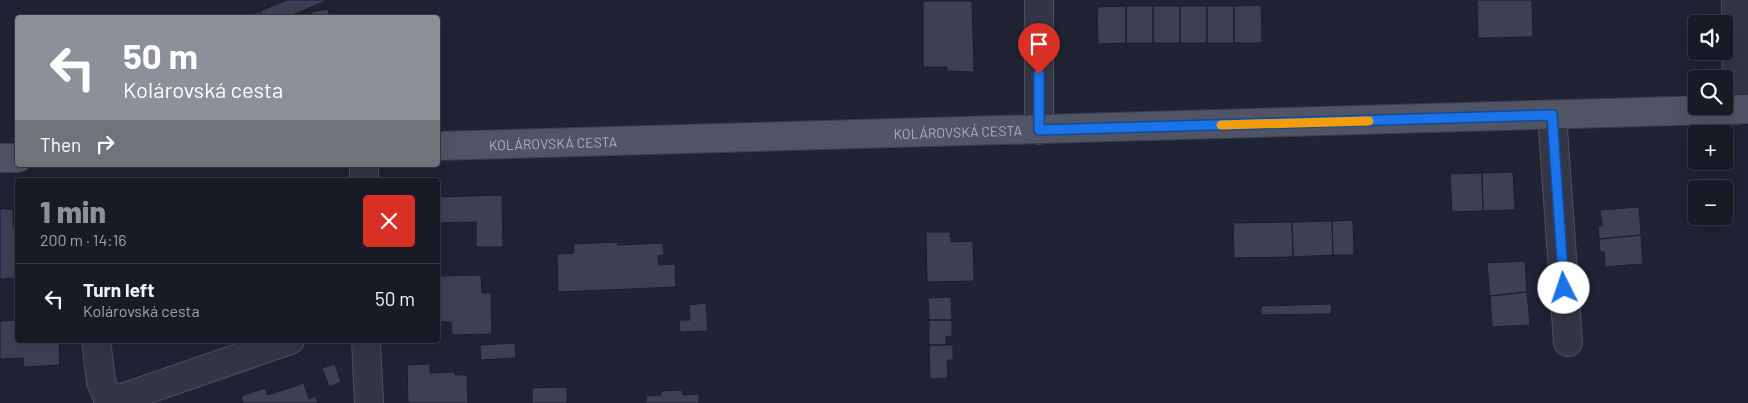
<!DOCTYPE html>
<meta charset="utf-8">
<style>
:root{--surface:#181a26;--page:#252732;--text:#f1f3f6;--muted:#9fa1a7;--line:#363843;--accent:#8c9099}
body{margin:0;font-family:Barlow,sans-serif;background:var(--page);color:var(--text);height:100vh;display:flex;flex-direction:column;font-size:19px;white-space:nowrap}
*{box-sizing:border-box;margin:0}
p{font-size:16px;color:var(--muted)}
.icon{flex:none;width:28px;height:28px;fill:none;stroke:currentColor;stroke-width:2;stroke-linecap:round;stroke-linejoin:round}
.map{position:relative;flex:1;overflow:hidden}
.details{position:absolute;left:15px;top:178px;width:425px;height:165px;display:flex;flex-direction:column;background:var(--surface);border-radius:5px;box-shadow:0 5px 20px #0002,0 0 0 1px var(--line)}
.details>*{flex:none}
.hud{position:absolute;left:15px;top:15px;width:425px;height:152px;border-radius:5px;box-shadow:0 5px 20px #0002,0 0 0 1px var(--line);background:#8c9099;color:#fff;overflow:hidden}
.buttons{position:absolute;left:1688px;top:15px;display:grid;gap:10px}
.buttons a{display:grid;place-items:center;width:45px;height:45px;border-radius:5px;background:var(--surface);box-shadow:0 5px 20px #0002,0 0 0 1px var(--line);font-size:25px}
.pin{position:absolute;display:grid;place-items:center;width:42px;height:42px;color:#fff;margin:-51px -21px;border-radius:50% 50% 50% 0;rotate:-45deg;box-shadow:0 0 5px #0007}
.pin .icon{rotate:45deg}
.me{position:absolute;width:55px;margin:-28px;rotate:356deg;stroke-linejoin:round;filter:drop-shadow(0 0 4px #0008)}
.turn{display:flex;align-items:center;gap:18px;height:105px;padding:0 25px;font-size:22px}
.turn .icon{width:65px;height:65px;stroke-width:2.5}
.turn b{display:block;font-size:35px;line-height:42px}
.then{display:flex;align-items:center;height:48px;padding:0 25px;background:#0003;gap:10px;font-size:19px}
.round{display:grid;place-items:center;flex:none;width:52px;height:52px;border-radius:5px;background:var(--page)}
.head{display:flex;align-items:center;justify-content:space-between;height:85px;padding:0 25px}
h1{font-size:30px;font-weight:800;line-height:38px;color:var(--accent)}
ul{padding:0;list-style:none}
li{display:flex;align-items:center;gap:15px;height:70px;padding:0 25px;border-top:1px solid var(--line)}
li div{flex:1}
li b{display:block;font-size:19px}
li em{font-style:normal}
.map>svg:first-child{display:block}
.building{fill:#3d4054;stroke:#1b1d2a}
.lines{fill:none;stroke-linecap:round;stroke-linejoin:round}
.minor-casing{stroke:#4e505f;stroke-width:30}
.major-casing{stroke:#3d3f4d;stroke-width:30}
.minor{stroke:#333644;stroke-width:28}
.major{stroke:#515464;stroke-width:28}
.route-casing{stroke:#114b97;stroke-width:12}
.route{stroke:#1a73e8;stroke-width:9}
.slow{stroke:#f59e0b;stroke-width:9}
.labels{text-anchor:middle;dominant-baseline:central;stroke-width:4;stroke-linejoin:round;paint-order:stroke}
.street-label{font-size:14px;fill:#adb0c1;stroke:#191b28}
</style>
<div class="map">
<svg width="1748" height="403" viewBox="0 0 1748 403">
<rect width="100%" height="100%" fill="#202333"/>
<path class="building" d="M287,0H325L326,1L285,18H263L260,11Z
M1477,0H1532L1533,37L1478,38Z
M923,1H972L974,72L947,71V67H923Z
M1261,5L1262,43H1234V6Z
M1126,6H1153V43H1126Z
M1126,6V43L1098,44L1097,7Z
M1153,6H1180V43H1153Z
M1180,6H1207V43H1180Z
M1207,6H1234V43H1207Z
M328,9L330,18H312L311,12Z
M260,11L263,18H242Z
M1513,172L1515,210L1483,211L1482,173Z
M1482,173L1483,211L1452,212L1450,174Z
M502,195L503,247H476V222L438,223V197Z
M1639,207L1641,235L1599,239L1598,226H1602L1600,210Z
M0,209H13V227L18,226L15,278L0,279Z
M1353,220L1354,255H1333L1332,221Z
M1332,221L1333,255L1293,257L1292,222Z
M1292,222L1293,257L1234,258L1233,223Z
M926,232H950L951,242L973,241L974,281L927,282Z
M1641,235L1643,264L1605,267L1604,252H1600L1599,239Z
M618,242V245L663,243L664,255L658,256L659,265L675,264L676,287L558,292L557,254L574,253L573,244Z
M1525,261L1527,292L1490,296L1487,263Z
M481,275L482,293H491L492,334L452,335L451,322H438V276Z
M1527,292L1530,325L1492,327L1490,296Z
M951,297L952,320H929L928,298Z
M706,303L708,331L680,332L679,320H690L689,305Z
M1331,304L1332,314L1261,315V306Z
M18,320V340H59L60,365L24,367L23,358L0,359V321Z
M929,320H952V336L946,337V345H929Z
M515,343L516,358L481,360L480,345Z
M929,345H953V360H947L948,378L930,379Z
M335,364L341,382L329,387L322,368Z
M430,364V373L455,372V375H467L468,403H408L407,365Z
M304,383L309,399L316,396L318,403H243L241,396L265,388L268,395Z
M567,387V403H532V388Z
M682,390L683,395L699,394V403H646V396L661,395V391Z"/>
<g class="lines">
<defs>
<path id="minor" d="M1736,0L1737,110
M1552,115L1568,342
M1039,130V0
M364,165V180
M96,340L101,382L110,402
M366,340L369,403
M108,403L290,340"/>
<g id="major">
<path id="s1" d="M438,146L1748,109"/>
<path d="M0,158H18"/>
</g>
</defs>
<use href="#minor" class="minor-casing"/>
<use href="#major" class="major-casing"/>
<use href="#minor" class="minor"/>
<use href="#major" class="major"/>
</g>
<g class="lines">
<defs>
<path id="route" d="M1039,74V130L1552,115L1564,288"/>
</defs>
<use href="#route" class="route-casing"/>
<use href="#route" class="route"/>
<path class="slow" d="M1221,125L1369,121"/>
</g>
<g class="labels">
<g class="street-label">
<text stroke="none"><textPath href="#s1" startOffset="520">KOLÁROVSKÁ CESTA</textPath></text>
<text stroke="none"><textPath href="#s1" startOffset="115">KOLÁROVSKÁ CESTA</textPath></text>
</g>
</g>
</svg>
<div class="buttons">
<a><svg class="icon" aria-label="sound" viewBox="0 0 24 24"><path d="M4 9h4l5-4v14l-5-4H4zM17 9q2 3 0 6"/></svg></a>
<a><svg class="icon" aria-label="search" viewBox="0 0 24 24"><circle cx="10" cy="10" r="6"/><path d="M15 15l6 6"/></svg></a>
<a>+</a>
<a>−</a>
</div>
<div class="pin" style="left:1039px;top:74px;background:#d93025"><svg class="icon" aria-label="arrive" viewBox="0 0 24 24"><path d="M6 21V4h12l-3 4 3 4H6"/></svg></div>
<svg class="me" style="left:1564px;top:288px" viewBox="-20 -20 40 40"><circle r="19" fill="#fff"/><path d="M0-13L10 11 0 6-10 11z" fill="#1a73e8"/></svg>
<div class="hud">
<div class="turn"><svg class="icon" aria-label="left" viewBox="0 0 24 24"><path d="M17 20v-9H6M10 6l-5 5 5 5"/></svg><div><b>50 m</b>Kolárovská cesta</div></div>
<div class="then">Then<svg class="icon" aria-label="right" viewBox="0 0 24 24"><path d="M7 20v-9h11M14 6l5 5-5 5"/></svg></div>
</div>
<section class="details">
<div class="head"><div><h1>1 min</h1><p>200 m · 14:16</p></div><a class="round" style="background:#d93025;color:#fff"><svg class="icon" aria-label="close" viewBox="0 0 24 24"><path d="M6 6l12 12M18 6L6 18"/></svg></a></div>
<ul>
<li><svg class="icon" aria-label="left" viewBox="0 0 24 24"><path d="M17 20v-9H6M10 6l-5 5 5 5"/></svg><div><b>Turn left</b><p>Kolárovská cesta</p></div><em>50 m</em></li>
</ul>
</section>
</div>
